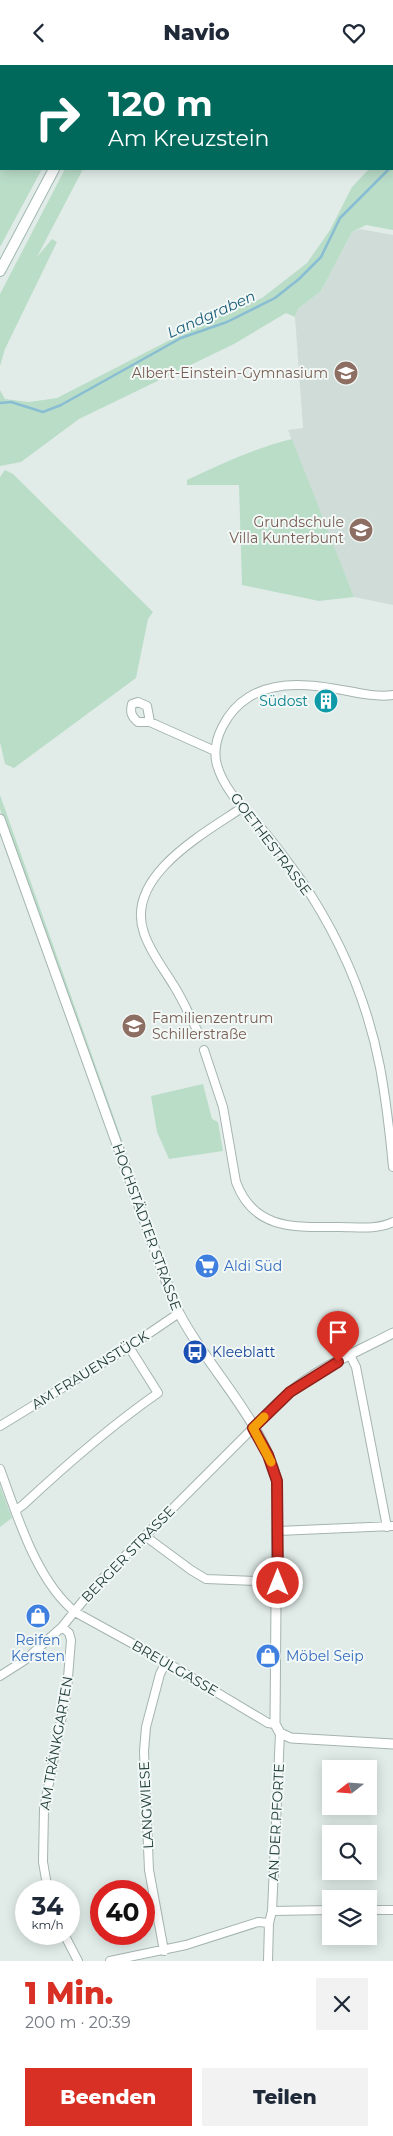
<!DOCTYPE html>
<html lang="de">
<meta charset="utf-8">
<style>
:root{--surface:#fff;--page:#f2f2f3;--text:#1f2937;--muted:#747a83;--accent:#d93025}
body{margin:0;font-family:Montserrat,sans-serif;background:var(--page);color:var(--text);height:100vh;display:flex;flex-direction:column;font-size:19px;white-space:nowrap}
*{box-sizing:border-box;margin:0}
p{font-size:16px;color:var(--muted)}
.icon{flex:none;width:28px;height:28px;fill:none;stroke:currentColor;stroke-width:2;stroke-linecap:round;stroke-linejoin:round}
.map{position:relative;height:1896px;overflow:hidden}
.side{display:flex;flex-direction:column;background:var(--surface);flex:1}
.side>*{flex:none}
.top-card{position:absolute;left:0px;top:0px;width:394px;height:105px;box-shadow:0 2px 12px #0003;background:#00695c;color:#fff;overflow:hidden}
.needle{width:32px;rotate:253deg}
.tools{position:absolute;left:322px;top:1695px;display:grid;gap:10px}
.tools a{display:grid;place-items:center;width:55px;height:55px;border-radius:0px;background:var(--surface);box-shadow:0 2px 12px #0003;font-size:25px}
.speed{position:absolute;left:15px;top:1815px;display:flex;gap:10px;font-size:25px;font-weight:700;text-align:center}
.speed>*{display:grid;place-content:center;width:65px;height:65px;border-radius:50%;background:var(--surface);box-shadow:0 2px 12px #0003;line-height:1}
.speed small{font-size:12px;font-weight:400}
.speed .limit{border:8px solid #d22;background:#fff;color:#111}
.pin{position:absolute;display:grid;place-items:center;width:42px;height:42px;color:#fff;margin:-51px -21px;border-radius:50% 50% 50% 0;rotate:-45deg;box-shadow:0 0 5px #0007}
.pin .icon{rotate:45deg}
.me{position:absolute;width:55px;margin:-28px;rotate:0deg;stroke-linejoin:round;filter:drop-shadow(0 0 4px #0008)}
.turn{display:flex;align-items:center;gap:18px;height:105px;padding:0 25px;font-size:22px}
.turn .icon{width:65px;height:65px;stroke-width:2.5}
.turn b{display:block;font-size:35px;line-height:42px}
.round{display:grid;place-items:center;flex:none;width:52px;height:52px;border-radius:0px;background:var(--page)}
.head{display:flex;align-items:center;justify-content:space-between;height:85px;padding:0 25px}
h1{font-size:30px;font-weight:800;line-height:38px;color:var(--accent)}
.action{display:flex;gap:10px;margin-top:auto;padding:10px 25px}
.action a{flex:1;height:58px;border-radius:0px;background:var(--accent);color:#fff;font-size:20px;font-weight:800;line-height:58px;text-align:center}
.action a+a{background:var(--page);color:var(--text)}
header{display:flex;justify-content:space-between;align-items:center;height:65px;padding:0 25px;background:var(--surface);font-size:22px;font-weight:800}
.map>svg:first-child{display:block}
.built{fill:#d0dcd8}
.green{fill:#baddc8}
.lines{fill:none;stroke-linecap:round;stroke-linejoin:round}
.stream{stroke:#89bdd2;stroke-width:2.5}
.minor-casing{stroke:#a4b4b1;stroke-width:10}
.tertiary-casing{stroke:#a4b4b1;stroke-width:11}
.secondary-casing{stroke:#a0b8b2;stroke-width:12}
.minor{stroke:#fff;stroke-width:8}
.tertiary{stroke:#fff;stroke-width:9}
.secondary{stroke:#fff;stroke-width:10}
.route-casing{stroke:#8d1f18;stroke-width:12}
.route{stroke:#d93025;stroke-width:9}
.slow{stroke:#f59e0b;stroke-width:9}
.labels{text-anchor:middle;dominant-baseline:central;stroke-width:4;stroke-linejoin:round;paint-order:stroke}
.education-label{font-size:14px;fill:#785e54;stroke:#f2f8f6;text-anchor:end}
.culture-label{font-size:14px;fill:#0d838f;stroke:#f2f8f6;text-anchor:end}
.street-label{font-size:14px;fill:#213d39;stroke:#f2f8f6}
.shop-label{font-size:14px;fill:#366cbe;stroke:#f2f8f6;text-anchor:start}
.transit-label{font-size:14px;fill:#164399;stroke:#f2f8f6;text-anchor:start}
.water-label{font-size:15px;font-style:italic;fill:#1b5e7a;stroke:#f2f8f6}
</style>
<header><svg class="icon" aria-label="back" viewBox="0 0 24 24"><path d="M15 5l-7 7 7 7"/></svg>Navio<svg class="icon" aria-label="heart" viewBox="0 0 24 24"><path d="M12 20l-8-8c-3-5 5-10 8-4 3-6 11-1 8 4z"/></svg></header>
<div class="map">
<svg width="393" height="1896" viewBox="0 0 393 1896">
<rect width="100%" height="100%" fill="#e1ece9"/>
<path class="built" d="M360,164L393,170V540L354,532L288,365L303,363L295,252L298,244L321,226L352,167Z"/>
<path class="green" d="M0,0H97L1,1V104H42L0,182Z
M393,79V165L366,160L352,167L321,226L298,244L295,252L286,248L234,279L79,354L21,397L0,401V325L5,334L29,337L57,333L203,258L262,233L307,198L330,165L352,122L369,104H392Z
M65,104H83L37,192L52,174L57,177L5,284L0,301V229Z
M292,374L354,532L319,536L242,520L239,420H187V415C221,399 255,383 292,374Z
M5,405L13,409L153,547L148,554L136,613L14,703L5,699L0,677V412Z
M0,730L129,1095L126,1097L0,744Z
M203,1019L212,1054L218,1057L223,1086L169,1094L157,1067L151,1031Z
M0,1421L12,1453L0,1462Z"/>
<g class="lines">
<path class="stream" d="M392,101L393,100
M0,338L11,337L43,347L61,340L181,273L227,257L275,233L299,214L321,192L340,153L389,104"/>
<defs>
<path id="minor" d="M393,630C378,632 363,629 348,626C316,620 278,614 249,632C228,645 210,675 217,700C225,728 249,748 267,770C279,785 290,800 301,815C339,871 367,935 380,1002C386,1035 390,1069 393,1102
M150,657L147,641L138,637L132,639C130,647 131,651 138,657H150L215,686
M197,965C189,950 183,935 174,921C164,904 150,887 144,868C124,811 205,768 243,742
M204,985L223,1042L236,1117C254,1166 296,1162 340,1162C358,1162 376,1165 393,1157
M350,1290L356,1302L387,1462
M0,1361L129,1282L179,1248
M0,1404C17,1450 36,1515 75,1547L166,1597L268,1658L275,1659
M16,1445L23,1440C66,1400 109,1362 158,1328L129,1282
M278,1466L393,1461
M145,1471L191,1505L206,1514L278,1517
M0,1611L25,1595L62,1562L95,1521L253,1363
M48,1826L43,1797L44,1744L67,1625L71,1575L69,1568L62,1562
M369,1845H393
M272,1846L331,1845
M64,1869L78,1896
M164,1886L149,1805L144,1686L146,1662L160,1609L166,1597
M110,1896L186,1880L258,1857L269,1858
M268,1896L269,1858L272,1846L280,1668"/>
<path id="tertiary" d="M0,754L174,1238C202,1298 262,1352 277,1416L275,1659L280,1668L291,1673L393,1679
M253,1363C265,1351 276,1338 289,1328C319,1302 359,1286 393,1268"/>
<path id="secondary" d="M108,1L109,0
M0,206L54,104"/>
</defs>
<use href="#minor" class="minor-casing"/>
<use href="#tertiary" class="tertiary-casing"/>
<use href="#secondary" class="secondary-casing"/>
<use href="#minor" class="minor"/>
<use href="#tertiary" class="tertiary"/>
<use href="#secondary" class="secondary"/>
</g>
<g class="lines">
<defs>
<path id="route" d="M278,1518L277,1416L268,1390L253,1363L290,1327L338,1297"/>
</defs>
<use href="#route" class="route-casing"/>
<use href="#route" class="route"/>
<path class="slow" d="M264,1352L253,1363L271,1397"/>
</g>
<defs>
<symbol id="school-disc" viewBox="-11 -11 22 22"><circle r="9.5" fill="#8d6e63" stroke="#f2f8f6"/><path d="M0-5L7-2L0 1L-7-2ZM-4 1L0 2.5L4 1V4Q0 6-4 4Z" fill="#fff"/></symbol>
<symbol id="building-disc" viewBox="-11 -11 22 22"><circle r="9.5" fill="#0f9aa8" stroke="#f2f8f6"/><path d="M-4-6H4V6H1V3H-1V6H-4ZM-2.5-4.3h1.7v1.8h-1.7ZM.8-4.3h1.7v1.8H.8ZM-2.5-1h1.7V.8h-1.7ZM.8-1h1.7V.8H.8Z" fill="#fff"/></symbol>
<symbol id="supermarket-disc" viewBox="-11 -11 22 22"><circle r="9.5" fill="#3f7fe0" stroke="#f2f8f6"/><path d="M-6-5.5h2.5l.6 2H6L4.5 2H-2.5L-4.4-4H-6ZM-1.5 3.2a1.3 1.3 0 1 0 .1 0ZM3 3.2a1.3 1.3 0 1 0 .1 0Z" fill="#fff"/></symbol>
<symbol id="bus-disc" viewBox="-11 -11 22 22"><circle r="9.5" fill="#1a4fb4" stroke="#f2f8f6"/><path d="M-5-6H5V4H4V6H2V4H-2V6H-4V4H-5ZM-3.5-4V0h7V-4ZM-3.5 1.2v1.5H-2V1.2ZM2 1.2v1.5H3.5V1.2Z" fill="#fff"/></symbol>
<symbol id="shop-disc" viewBox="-11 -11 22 22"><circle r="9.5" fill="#3f7fe0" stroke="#f2f8f6"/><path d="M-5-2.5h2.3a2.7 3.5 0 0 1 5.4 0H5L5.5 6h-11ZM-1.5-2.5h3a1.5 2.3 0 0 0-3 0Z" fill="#fff"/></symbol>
</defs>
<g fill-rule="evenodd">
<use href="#school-disc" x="332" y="294" width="28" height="28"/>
<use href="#school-disc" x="347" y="451" width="28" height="28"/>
<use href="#building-disc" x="312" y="622" width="28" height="28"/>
<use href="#school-disc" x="120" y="947" width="28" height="28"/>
<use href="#supermarket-disc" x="193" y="1187" width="28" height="28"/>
<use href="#bus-disc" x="181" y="1273" width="28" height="28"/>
<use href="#shop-disc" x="24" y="1537" width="28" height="28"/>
<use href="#shop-disc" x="254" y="1577" width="28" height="28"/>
</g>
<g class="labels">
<g class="education-label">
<text x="328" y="308">Albert-Einstein-Gymnasium</text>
<text x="344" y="457">Grundschule<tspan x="344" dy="16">Villa Kunterbunt</tspan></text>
<text x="152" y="953" text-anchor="start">Familienzentrum<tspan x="152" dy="16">Schillerstraße</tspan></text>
</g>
<g class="culture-label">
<text x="308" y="636">Südost</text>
</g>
<g class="street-label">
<text transform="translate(271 779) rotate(53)">GOETHESTRASSE</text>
<text transform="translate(147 1162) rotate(70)">HOCHSTÄDTER STRASSE</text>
<text transform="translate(90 1305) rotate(-32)">AM FRAUENSTÜCK</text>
<text transform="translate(128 1489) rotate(-46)">BERGER STRASSE</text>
<text transform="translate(175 1603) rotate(30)">BREULGASSE</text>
<text transform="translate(56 1678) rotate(-80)">AM TRÄNKGARTEN</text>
<text transform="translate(146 1740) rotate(-93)">LANGWIESE</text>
<text transform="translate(276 1757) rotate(-87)">AN DER PFORTE</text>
</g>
<g class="shop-label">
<text x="224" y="1201">Aldi Süd</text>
<text x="38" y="1575" text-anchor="middle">Reifen<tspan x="38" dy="16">Kersten</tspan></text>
<text x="286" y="1591">Möbel Seip</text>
</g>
<g class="transit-label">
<text x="212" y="1287">Kleeblatt</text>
</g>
<g class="water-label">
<text transform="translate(211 249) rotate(-24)">Landgraben</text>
</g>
</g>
</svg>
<div class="tools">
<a><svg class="needle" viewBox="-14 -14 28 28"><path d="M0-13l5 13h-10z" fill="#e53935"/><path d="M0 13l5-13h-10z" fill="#747a83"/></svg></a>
<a><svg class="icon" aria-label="search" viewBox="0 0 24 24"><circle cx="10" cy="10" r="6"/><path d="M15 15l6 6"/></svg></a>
<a><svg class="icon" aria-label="layers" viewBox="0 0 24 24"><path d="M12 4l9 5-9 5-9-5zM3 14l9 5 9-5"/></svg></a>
</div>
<div class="speed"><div>34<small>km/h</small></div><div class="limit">40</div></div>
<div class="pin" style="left:338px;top:1297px;background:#d93025"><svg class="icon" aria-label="arrive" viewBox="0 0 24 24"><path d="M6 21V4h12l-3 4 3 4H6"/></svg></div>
<svg class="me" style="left:278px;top:1518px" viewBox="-20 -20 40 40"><circle r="17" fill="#d93025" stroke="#fff" stroke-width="3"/><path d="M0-11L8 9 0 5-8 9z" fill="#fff"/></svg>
<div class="top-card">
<div class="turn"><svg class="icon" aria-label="right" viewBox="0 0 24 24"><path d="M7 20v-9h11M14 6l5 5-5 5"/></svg><div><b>120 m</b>Am Kreuzstein</div></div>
</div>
</div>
<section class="side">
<div class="head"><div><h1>1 Min.</h1><p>200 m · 20:39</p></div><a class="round"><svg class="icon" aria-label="close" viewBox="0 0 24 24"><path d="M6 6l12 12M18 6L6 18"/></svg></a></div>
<div class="action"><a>Beenden</a><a>Teilen</a></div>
</section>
